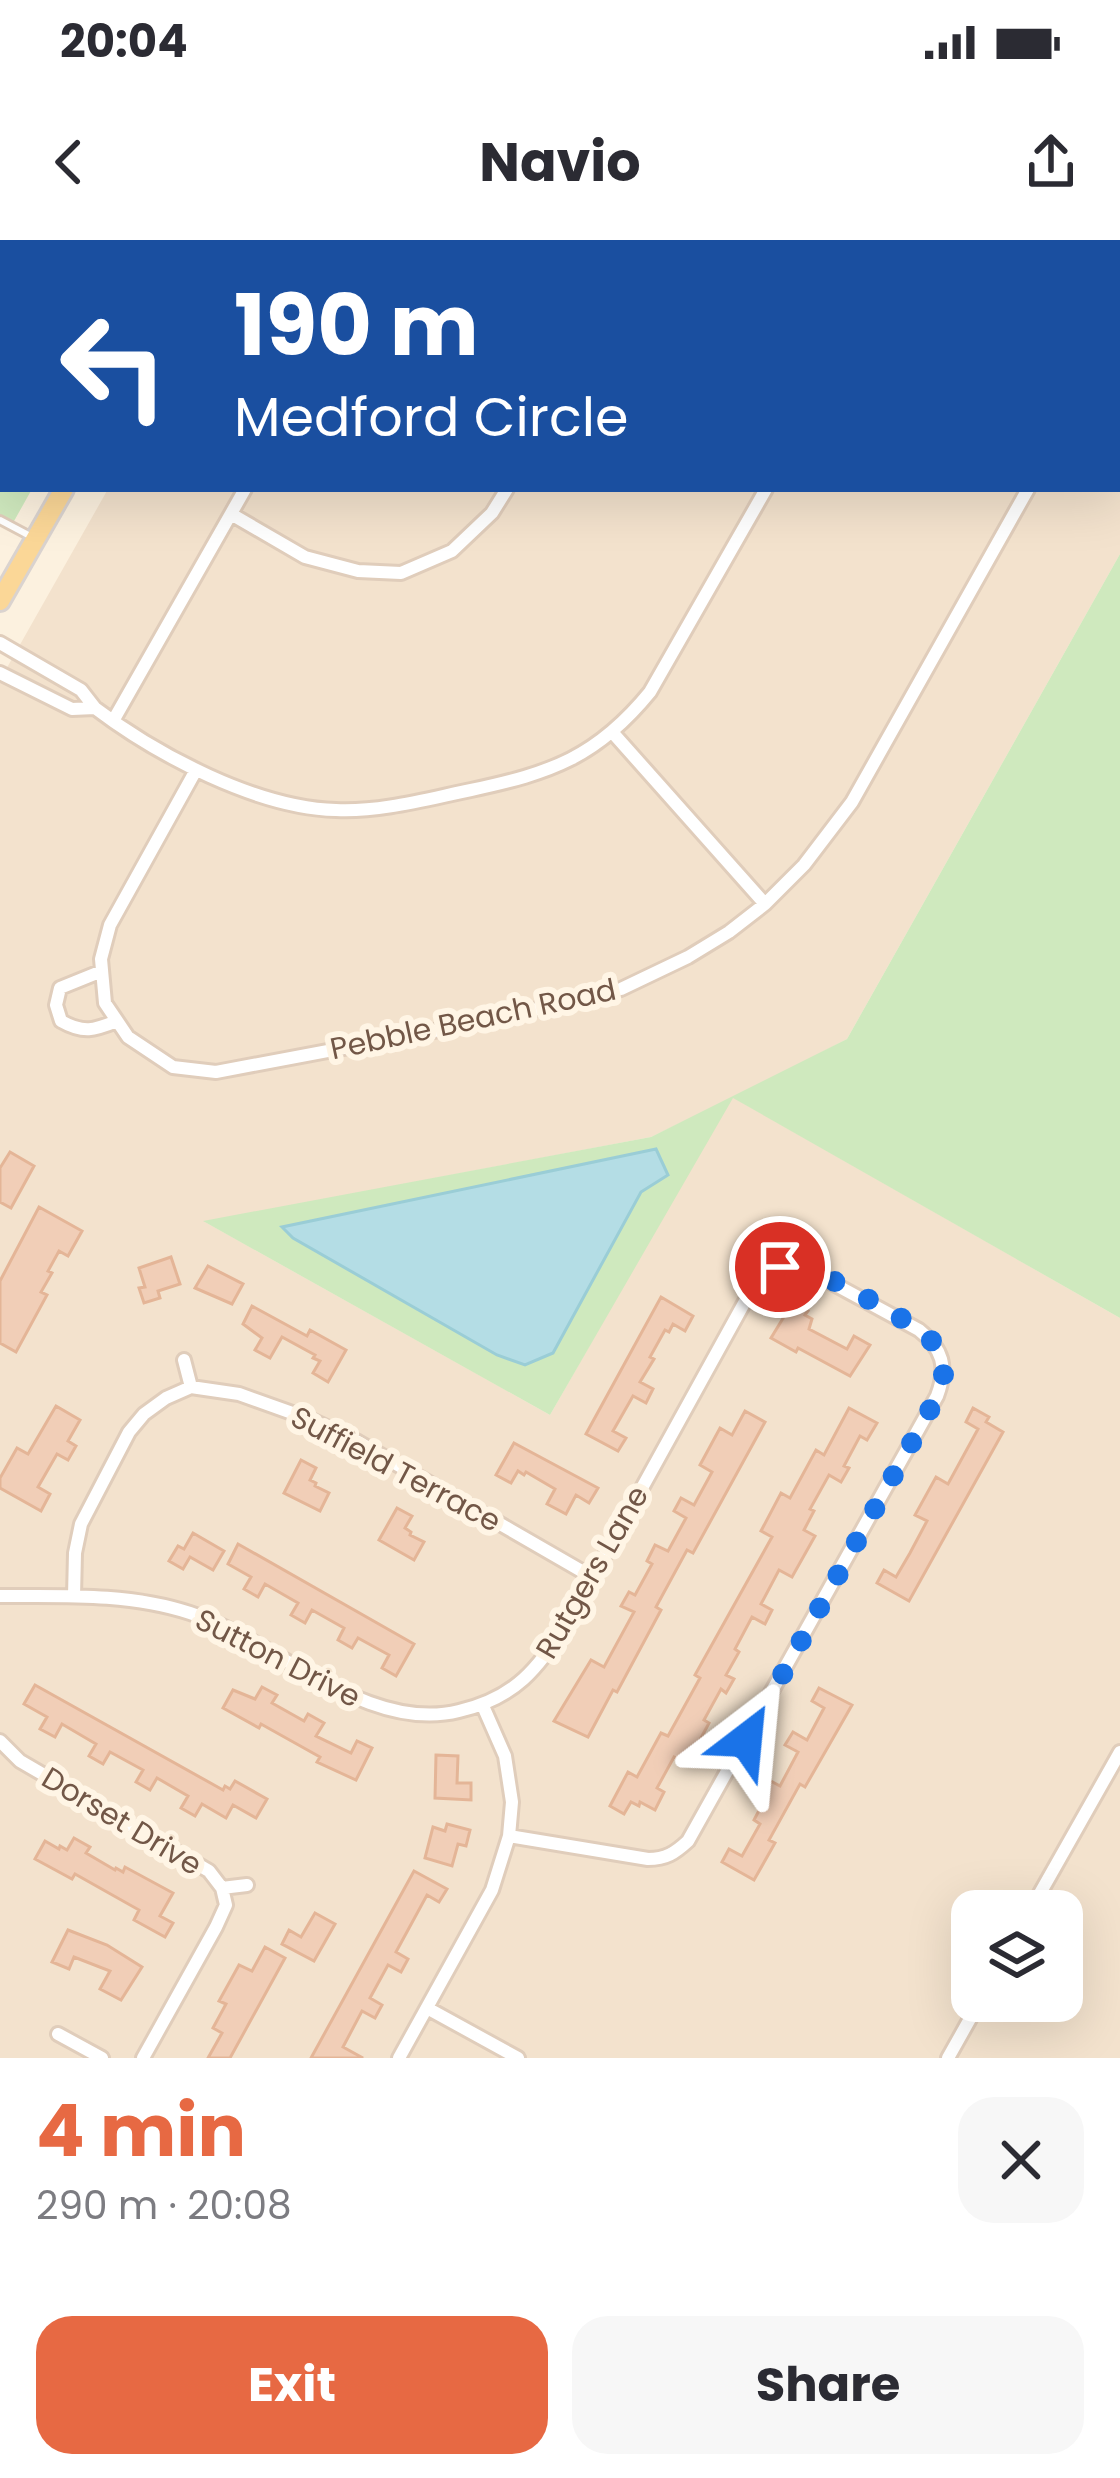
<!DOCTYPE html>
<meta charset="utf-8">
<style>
:root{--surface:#fff;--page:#f7f7f7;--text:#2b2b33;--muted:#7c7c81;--accent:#e76943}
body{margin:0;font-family:Poppins,sans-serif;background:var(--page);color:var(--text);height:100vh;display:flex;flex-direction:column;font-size:45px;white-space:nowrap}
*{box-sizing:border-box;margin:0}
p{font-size:39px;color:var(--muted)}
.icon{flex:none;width:66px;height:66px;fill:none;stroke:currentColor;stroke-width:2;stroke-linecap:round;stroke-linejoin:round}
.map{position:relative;height:1818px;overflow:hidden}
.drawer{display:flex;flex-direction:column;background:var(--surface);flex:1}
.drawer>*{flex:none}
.guide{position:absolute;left:0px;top:0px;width:1122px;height:252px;box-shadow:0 12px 48px #0002;background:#1a4fa0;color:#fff;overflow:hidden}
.buttons{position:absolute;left:951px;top:1650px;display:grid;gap:24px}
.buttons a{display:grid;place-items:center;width:132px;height:132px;border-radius:24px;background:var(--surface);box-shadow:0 12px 48px #0002;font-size:60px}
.pin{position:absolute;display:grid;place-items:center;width:102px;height:102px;color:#fff;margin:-51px;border:6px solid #fff;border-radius:50%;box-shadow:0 3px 12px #0007}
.me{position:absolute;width:132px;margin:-66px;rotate:29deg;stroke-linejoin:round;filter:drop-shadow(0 0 9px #0008)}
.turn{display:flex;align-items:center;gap:42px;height:252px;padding:0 36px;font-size:54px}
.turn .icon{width:156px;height:156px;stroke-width:2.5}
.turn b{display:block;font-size:84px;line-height:102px}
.round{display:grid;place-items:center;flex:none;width:126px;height:126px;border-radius:36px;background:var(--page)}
.headline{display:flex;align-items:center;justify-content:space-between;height:204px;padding:0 36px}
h1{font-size:72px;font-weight:700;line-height:90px;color:var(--accent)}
.action{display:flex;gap:24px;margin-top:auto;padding:24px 36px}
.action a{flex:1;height:138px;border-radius:36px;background:var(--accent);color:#fff;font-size:48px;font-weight:700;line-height:138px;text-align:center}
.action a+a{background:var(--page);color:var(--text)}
.status{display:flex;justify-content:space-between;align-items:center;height:84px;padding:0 60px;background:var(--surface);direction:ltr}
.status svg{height:33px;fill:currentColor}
header{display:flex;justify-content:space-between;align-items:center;height:156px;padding:0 36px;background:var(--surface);font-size:54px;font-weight:700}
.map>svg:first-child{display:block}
.residential{fill:#f3e2cd;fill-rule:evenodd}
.green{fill:#cfe9be}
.water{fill:#b4dde5;stroke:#9acdd6;stroke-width:3}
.building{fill:#f1ceb7;stroke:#e4b597;stroke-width:3}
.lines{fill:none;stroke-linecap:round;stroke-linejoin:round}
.service-casing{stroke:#e0cdbb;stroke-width:12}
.minor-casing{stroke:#e0cdbb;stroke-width:18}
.primary-casing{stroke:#dad3cf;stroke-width:24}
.service{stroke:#fff;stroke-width:6}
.minor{stroke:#fff;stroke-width:12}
.primary{stroke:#fbd797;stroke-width:18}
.route{stroke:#1a73e8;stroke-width:21;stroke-dasharray:0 37.8}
.labels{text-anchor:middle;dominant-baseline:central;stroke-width:12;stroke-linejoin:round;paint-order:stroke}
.street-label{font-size:30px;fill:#725747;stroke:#fff5e5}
</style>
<div class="status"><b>20:04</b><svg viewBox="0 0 49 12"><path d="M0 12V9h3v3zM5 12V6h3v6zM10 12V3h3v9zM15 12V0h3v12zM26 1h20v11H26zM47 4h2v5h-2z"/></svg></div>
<header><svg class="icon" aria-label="back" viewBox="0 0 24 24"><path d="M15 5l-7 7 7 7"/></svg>Navio<svg class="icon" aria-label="share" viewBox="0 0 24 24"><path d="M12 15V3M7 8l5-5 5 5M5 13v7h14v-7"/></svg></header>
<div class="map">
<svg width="1120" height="1818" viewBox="0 0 1120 1818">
<rect width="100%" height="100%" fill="#fcf1df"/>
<path class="residential" d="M247,0H1120V314L847,799L734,858L1120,1078V1818H0V440L108,249H1119V3H246ZM730,859L550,1175L205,982L651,897ZM972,1671H1062V1761H972Z"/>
<path class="green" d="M0,111L3,113V249H32L9,290L0,284Z
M1120,314V1078L733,858L550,1175L203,981L651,897L847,799Z"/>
<path class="water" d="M656,909L668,935L641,952L553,1113L525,1125L497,1115L293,998L282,987Z"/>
<path class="building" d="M10,912L34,926L11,968L0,962V928Z
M39,967L82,991L68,1016L59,1011L48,1031L52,1033L41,1052L47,1055L16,1112L0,1103V1041Z
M171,1017L180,1044L158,1051L160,1058L144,1063L139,1048L145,1047L139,1028Z
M208,1026L243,1044L232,1064L195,1048Z
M661,1057L693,1076L685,1091L673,1084L669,1092L665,1090L650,1117L654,1119L640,1142L653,1149L646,1163L633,1156L613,1191L626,1198L618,1211L586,1194Z
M793,1062L808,1071L805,1075L812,1079L809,1089L847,1109L854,1096L870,1105L850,1136L798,1108L796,1112L771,1098Z
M252,1066L307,1096L310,1090L346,1110L328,1142L313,1133L320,1121L313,1118L315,1115L282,1097L270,1118L255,1110L262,1098L243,1084Z
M56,1166L80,1180L68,1201L76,1206L68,1220L57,1214L38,1247L50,1254L41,1271L0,1248V1238L17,1208L28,1214Z
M849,1168L877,1183L867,1200L860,1196L844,1226L849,1228L841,1242L829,1235L810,1269L814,1271L804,1290L815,1296L792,1337L779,1330L761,1364L772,1370L765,1384L752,1377L735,1409L739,1412L726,1435L734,1439L726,1453L721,1449L704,1480L709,1483L687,1524L674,1517L657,1548L664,1552L655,1570L640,1562L639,1566L631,1562L624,1574L610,1566L628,1532L637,1537L661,1493L668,1496L700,1438L695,1435L772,1297L761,1291L781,1253L790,1258L816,1210L824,1215Z
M973,1168L989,1177L986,1182L1003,1192L909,1361L877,1343L884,1330L896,1337L910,1313L927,1281L915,1275L936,1237L948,1244L978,1189L966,1182Z
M745,1171L765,1182L693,1313L687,1310L656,1367L661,1370L617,1452L613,1450L588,1497L554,1481L591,1420L604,1427L634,1372L621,1366L629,1352L635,1355L652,1324L647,1321L655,1305L668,1311L686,1278L674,1271L681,1258L694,1265L712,1232L700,1225L720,1188L732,1195Z
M514,1203L598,1248L589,1263L576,1255L566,1274L547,1264L555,1249L526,1232L524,1235L518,1231L511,1243L496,1235Z
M301,1220L316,1228L310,1240L316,1243L315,1246L329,1253L320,1271L284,1253Z
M397,1268L412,1276L405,1288L411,1292L410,1295L424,1302L414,1320L379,1300Z
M193,1293L224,1311L213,1330L190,1317L183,1329L169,1321L178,1306L184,1309Z
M238,1304L414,1404L396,1436L382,1428L389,1415L358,1398L352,1408L338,1400L344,1388L312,1370L305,1383L291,1375L298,1363L265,1344L258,1357L244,1349L251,1337L228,1324Z
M35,1445L223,1550L225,1546L230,1549L235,1541L267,1559L256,1578L233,1565L226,1578L202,1564L195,1576L181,1568L188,1556L157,1538L150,1550L136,1542L143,1530L110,1512L103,1524L89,1516L96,1504L62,1484L55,1497L40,1489L47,1477L24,1464Z
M262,1447L277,1455L272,1463L304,1481L308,1474L324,1483L316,1496L351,1513L357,1501L372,1508L356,1540L317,1522L320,1517L261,1484L259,1488L223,1468L233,1450L255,1459Z
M819,1448L852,1465L805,1547L800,1544L769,1600L775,1603L754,1640L722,1622L729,1609L742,1616L760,1584L754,1580L765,1559L759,1556L767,1539L780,1546L798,1512L785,1505L793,1492L807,1500L824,1468L812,1461Z
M436,1515L458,1516L457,1543H471V1560L435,1558Z
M447,1584L470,1590L466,1606L458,1604L452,1626L425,1618L433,1587L445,1591Z
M74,1598L90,1607L86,1613L115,1630L116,1628L123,1632L125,1627L173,1653L160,1676L173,1683L165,1697L134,1680L139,1670L75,1634L72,1639L35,1619L45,1601L59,1609L60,1606L67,1610Z
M414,1631L447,1649L439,1662L427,1655L396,1712L408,1719L401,1732L388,1725L370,1758L382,1765L375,1778L362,1771L343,1807L363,1818H311Z
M315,1673L335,1684L314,1721L282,1704L289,1690L301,1697Z
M68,1690L107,1705L142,1727L121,1760L100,1749L110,1731L74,1717L69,1729L52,1722Z
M265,1707L285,1718L230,1818H208L222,1793L213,1788L226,1764L219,1761L239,1725L252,1731Z"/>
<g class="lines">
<defs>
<path id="service" d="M23,0L28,3
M0,139L3,141
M0,280L32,297"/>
<path id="minor" d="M562,0L568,3
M1040,0L1045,3
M384,3L386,0
M907,3L909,0
M1119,32H1120
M1119,87L1120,86
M231,274L305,317L358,331L401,333L452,311L492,273L507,249
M0,403L81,450L95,468L72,469L0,433
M95,468C157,515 257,568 336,570C381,572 427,559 471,550C551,533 597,517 650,452L766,249
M113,481L245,249
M613,493L765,664
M196,530L110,685L101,719L105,763L128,797L173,827L216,832L487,781L621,749L688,717L729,692L765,664L804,625L852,562L1028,249
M102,731L60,748L56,765L61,781C84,794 94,790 117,781
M184,1120L191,1147
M0,1356C63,1356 130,1353 190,1373C276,1401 367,1494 459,1471C515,1458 538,1429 568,1382L748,1056C765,1035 772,1027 799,1025L919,1090C943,1109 948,1127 937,1156L688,1601C675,1613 666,1619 648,1619L509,1596
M74,1356L75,1313L81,1284L129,1192L144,1174L166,1158L191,1147L239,1154L309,1179L358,1202L592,1337
M0,1501L20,1521L209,1631L222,1648L247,1645
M1030,1671L1120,1512
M427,1768L518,1818
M58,1794L102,1818
M143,1818L216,1687L226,1665L222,1648
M399,1818L492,1650L509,1596L512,1562L505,1516L483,1466
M948,1818L980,1761"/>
<path id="primary" d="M203,3L205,0
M0,361L64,249"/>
</defs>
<use href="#service" class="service-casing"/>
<use href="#minor" class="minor-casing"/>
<use href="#primary" class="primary-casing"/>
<use href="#service" class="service"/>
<use href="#minor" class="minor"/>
<use href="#primary" class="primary"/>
</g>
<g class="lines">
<path class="route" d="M746,1500L926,1177C936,1158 949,1137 942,1115C931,1087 845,1048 817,1032L799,1025L780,1027"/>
</g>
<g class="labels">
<g class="street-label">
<text transform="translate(473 779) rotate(-12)">Pebble Beach Road</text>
<text transform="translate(396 1229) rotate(28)">Suffield Terrace</text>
<text transform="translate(592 1332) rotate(-60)">Rutgers Lane</text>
<text transform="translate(278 1418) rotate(27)">Sutton Drive</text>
<text transform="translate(122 1581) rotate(31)">Dorset Drive</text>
</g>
</g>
</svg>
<div class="buttons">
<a><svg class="icon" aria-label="layers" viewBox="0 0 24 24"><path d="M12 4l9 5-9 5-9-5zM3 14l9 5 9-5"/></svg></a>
</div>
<div class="pin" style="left:780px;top:1027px;background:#d93025"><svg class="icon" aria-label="arrive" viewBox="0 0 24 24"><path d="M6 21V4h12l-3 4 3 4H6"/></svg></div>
<svg class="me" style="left:746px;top:1500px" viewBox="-20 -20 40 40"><path d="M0-17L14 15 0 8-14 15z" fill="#1a73e8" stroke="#fff" stroke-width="4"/></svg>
<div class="guide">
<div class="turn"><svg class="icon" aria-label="left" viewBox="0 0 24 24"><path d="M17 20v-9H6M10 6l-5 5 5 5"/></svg><div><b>190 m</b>Medford Circle</div></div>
</div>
</div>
<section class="drawer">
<div class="headline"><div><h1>4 min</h1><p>290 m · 20:08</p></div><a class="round"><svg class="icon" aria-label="close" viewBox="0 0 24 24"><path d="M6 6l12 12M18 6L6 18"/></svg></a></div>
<div class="action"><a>Exit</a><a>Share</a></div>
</section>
